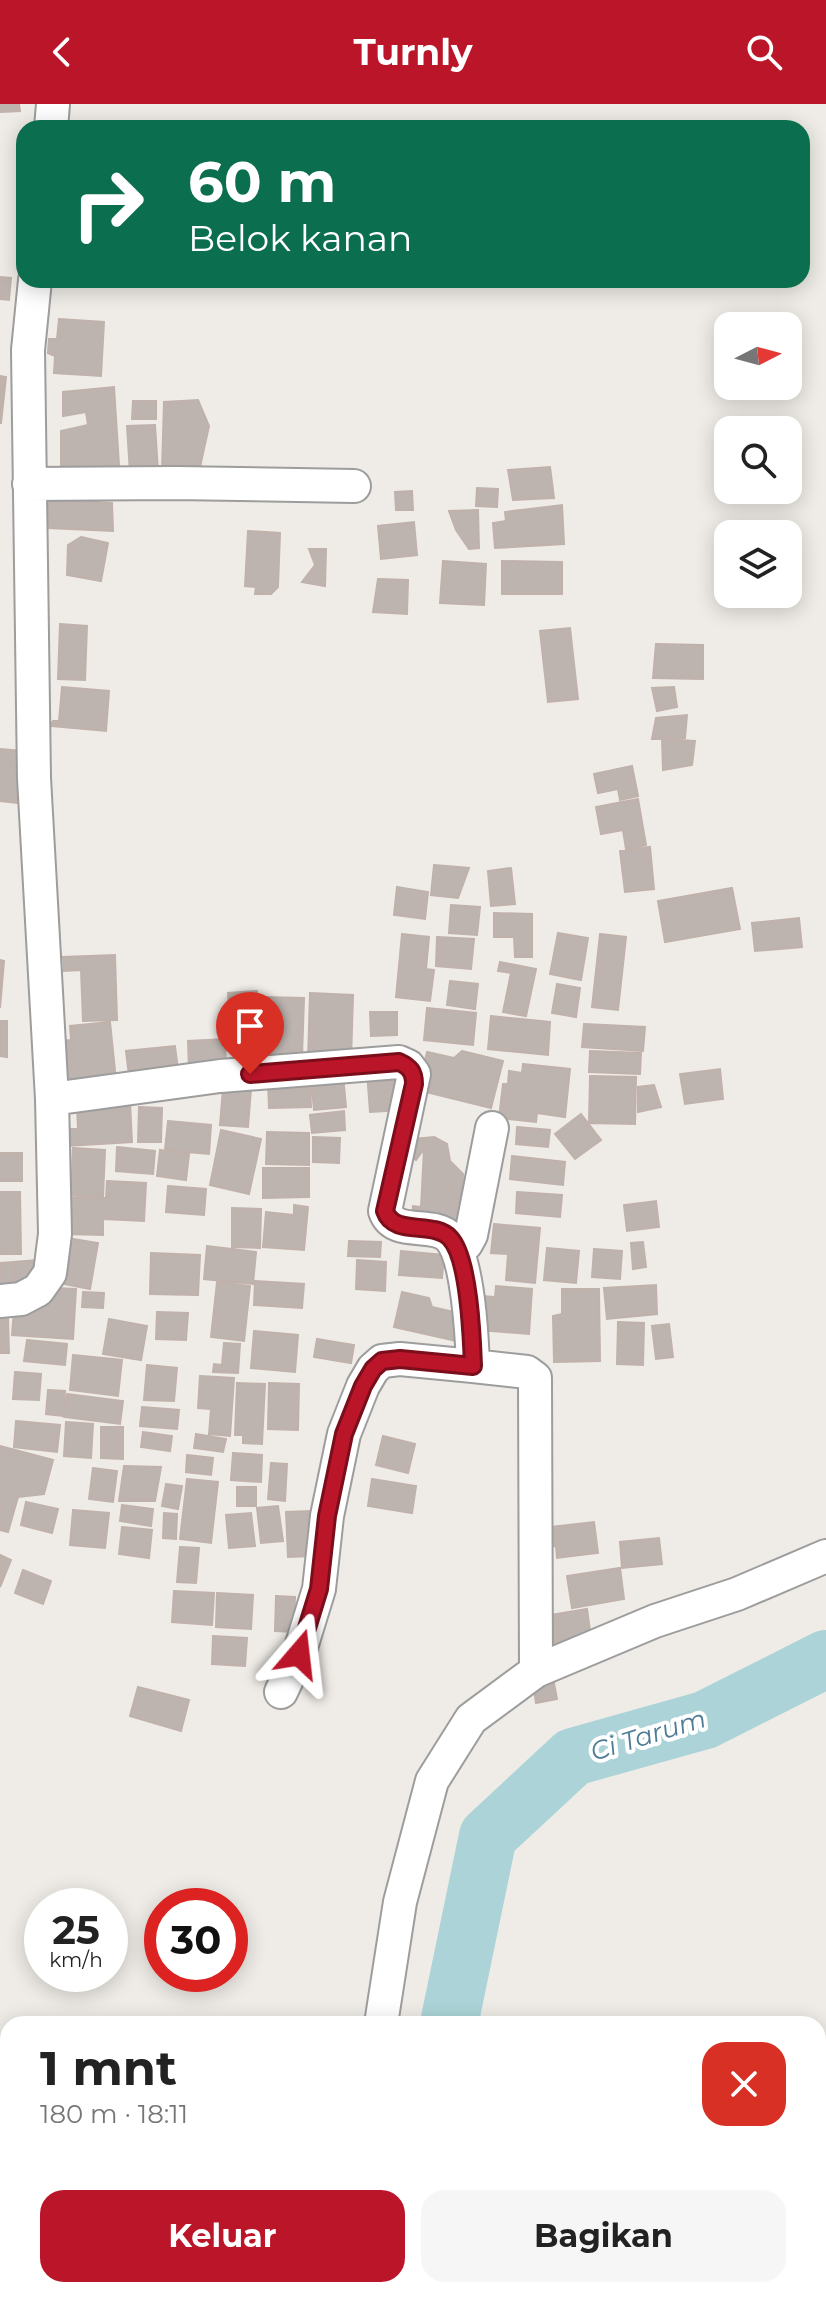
<!DOCTYPE html>
<html lang="id">
<meta charset="utf-8">
<style>
:root{--surface:#fff;--page:#f6f6f6;--text:#222;--muted:#767676;--accent:#bb152a}
body{margin:0;font-family:Montserrat,sans-serif;background:var(--page);color:var(--text);height:100vh;display:flex;flex-direction:column;font-size:30px;white-space:nowrap}
*{box-sizing:border-box;margin:0}
p{font-size:26px;color:var(--muted)}
.icon{flex:none;width:44px;height:44px;fill:none;stroke:currentColor;stroke-width:2;stroke-linecap:round;stroke-linejoin:round}
.map{position:relative;flex:1;overflow:hidden}
.side{position:absolute;left:0px;top:1912px;width:826px;height:282px;display:flex;flex-direction:column;background:var(--surface);border-radius:24px 24px 0 0;box-shadow:0 4px 20px #0003}
.side>*{flex:none}
.guide{position:absolute;left:16px;top:16px;width:794px;height:168px;border-radius:24px;box-shadow:0 4px 20px #0003;background:#0b6e4f;color:#fff;overflow:hidden}
.needle{width:52px;rotate:84deg}
.fabs{position:absolute;left:714px;top:208px;display:grid;gap:16px}
.fabs a{display:grid;place-items:center;width:88px;height:88px;border-radius:16px;background:var(--surface);box-shadow:0 4px 20px #0003;font-size:40px}
.speed{position:absolute;left:24px;top:1784px;display:flex;gap:16px;font-size:40px;font-weight:700;text-align:center}
.speed>*{display:grid;place-content:center;width:104px;height:104px;border-radius:50%;background:var(--surface);box-shadow:0 4px 20px #0003;line-height:1}
.speed small{font-size:20px;font-weight:400}
.speed .limit{border:12px solid #d22;background:#fff;color:#111}
.pin{position:absolute;display:grid;place-items:center;width:68px;height:68px;color:#fff;margin:-82px -34px;border-radius:50% 50% 50% 0;rotate:-45deg;box-shadow:0 0 8px #0007}
.pin .icon{rotate:45deg}
.me{position:absolute;width:88px;margin:-44px;rotate:17deg;stroke-linejoin:round;filter:drop-shadow(0 0 6px #0008)}
.turn{display:flex;align-items:center;gap:28px;height:168px;padding:0 40px;font-size:36px}
.turn .icon{width:104px;height:104px;stroke-width:2.5}
.turn b{display:block;font-size:56px;line-height:68px}
.round{display:grid;place-items:center;flex:none;width:84px;height:84px;border-radius:24px;background:var(--page)}
.headline{display:flex;align-items:center;justify-content:space-between;height:136px;padding:0 40px}
h1{font-size:48px;font-weight:700;line-height:60px}
.button{display:flex;gap:16px;margin-top:auto;padding:16px 40px}
.button a{flex:1;height:92px;border-radius:24px;background:var(--accent);color:#fff;font-size:32px;font-weight:700;line-height:92px;text-align:center}
.button a+a{background:var(--page);color:var(--text)}
header{display:flex;justify-content:space-between;align-items:center;height:104px;padding:0 40px;background:var(--accent);color:#fff;font-size:36px;font-weight:700}
.map>svg:first-child{display:block}
.lines{fill:none;stroke-linecap:round;stroke-linejoin:round}
.river{stroke:#acd4d8;stroke-width:58}
.building{fill:#bdb4b0;stroke:#c0b1ab;stroke-width:2}
.service-casing{stroke:#9d9d9d;stroke-width:20}
.minor-casing{stroke:#9d9d9d;stroke-width:36}
.service{stroke:#fff;stroke-width:16}
.minor{stroke:#fff;stroke-width:32}
.route-casing{stroke:#7a0e1b;stroke-width:20}
.route{stroke:#bb152a;stroke-width:14}
.labels{text-anchor:middle;dominant-baseline:central;stroke-width:8;stroke-linejoin:round;paint-order:stroke}
.water-label{font-size:26px;font-style:italic;fill:#4e7c97;stroke:#fff}
</style>
<header><svg class="icon" aria-label="back" viewBox="0 0 24 24"><path d="M15 5l-7 7 7 7"/></svg>Turnly<svg class="icon" aria-label="search" viewBox="0 0 24 24"><circle cx="10" cy="10" r="6"/><path d="M15 15l6 6"/></svg></header>
<div class="map">
<svg width="826" height="2193" viewBox="0 0 826 2193">
<rect width="100%" height="100%" fill="#efece7"/>
<g class="lines">
<path class="river" d="M449,1920L488,1732L573,1653L705,1616L826,1555
M456,2186V2193"/>
</g>
<path class="building" d="M0,0H19L20,7L0,8Z
M0,173L11,174L9,196L0,195Z
M59,215L104,218L101,272L54,269L55,252L48,249L49,235H57Z
M0,272L6,273L1,319H0Z
M114,283L119,361L61,363V327L88,321L86,308L63,312V288Z
M198,296L209,322L200,363L162,366L164,298Z
M133,297H156V315H132Z
M155,321L158,367L130,369L127,322Z
M550,363L554,394L513,396L508,366Z
M477,384L498,385L497,403L476,402Z
M412,387L413,406H396L395,388Z
M48,395L112,399L113,427L48,424Z
M562,401L564,440L495,444L493,419L506,417L505,408Z
M478,406L479,444L469,445L456,426L449,407Z
M414,418L417,451L381,455L378,422Z
M248,427L280,429L278,483L271,490H255L256,483L245,482Z
M81,433L108,439L101,477L67,471L68,441Z
M309,445H326L325,482L302,478L315,461Z
M443,457L486,460L484,501L440,499Z
M502,457L562,458V490H502Z
M378,475L408,476L407,510L373,508Z
M60,520L87,522L85,576L58,575Z
M570,524L578,595L548,598L540,527Z
M656,540L703,541V575L653,574Z
M62,583L109,587L106,627L50,622L53,617H59Z
M674,583L677,603L657,607L652,584Z
M687,611L685,634L652,635L656,614Z
M662,635L695,637L692,661L663,666Z
M0,645L22,647L17,699L0,697Z
M632,662L638,692L620,696L618,685L598,689L594,670Z
M638,695L646,741L626,745L623,726L601,730L596,703Z
M650,743L654,785L625,788L620,747Z
M434,761L469,764L458,794L431,791Z
M511,764L515,800L491,802L488,767Z
M397,783L428,788L425,815L394,811Z
M732,784L740,825L665,838L658,797Z
M451,801L480,803L477,831L449,829Z
M494,809L532,810V853H515L514,833H494Z
M799,814L802,843L755,847L752,819Z
M558,829L588,834L581,876L550,870Z
M402,830L429,833L426,865L434,866L430,897L396,893Z
M600,830L626,833L618,906L592,903Z
M437,833L474,835L471,865L436,862Z
M115,851L117,916L83,917L81,866L64,867L63,853Z
M0,856L4,857L0,904Z
M500,858L536,865L526,912L503,908L511,869L498,867Z
M450,877L478,880L475,905L447,901Z
M557,880L580,884L576,913L552,909Z
M257,887L259,920L230,922L228,889Z
M310,889L353,891L351,956L308,955Z
M264,893L304,894L302,953L262,952Z
M427,904L476,909L473,941L424,936Z
M370,908H397V931L371,932Z
M491,912L550,918L548,951L488,945Z
M0,917H7V953L0,952Z
M110,918L117,986L67,991L62,937L71,936L70,922Z
M584,920L645,923L643,947L582,943Z
M225,935L226,964L189,965L188,937Z
M175,942L179,974L130,980L126,947Z
M462,947L503,957L491,1004L418,986L427,948L454,954Z
M590,947L641,949L640,970L589,968Z
M523,960L570,965L565,1013L537,1009L536,1018L499,1014L503,980H508L509,967L522,969Z
M720,965L723,995L685,1000L680,970Z
M401,966L404,1006L370,1008L367,968Z
M343,971L346,1003L314,1006L311,974Z
M590,972L636,973L635,1020L589,1019Z
M310,977L311,1003L269,1004L268,979Z
M654,981L661,1003L638,1008V983Z
M223,984L251,985L248,1023L220,1021Z
M130,998L132,1038L67,1042V1025H78L77,1001Z
M139,1003L162,1004L161,1038H138Z
M344,1007L345,1026L312,1029L310,1011Z
M581,1010L601,1036L575,1055L555,1030Z
M168,1017L211,1021L209,1050L165,1046Z
M517,1023L550,1026L548,1043L516,1040Z
M221,1026L261,1035L249,1090L210,1081Z
M267,1028L309,1029V1061L266,1060Z
M313,1033L340,1034L339,1059L313,1058Z
M434,1033L447,1040L450,1057L463,1070L461,1120L412,1118L413,1102L421,1103L424,1045L416,1056L404,1047L413,1035Z
M117,1043L155,1047L153,1070L116,1067Z
M73,1044L105,1046L103,1093L55,1091L56,1070H72Z
M160,1046L189,1050L186,1076L157,1072Z
M0,1049H22V1077H0Z
M512,1052L565,1058L563,1081L510,1075Z
M263,1064H309V1093L263,1094Z
M107,1077L146,1079L144,1117L103,1115V1131L62,1130L63,1094H106Z
M168,1082L206,1085L204,1111L166,1108Z
M0,1088H20L21,1150H0Z
M517,1088L562,1091L560,1113L516,1109Z
M656,1097L659,1123L627,1127L624,1101Z
M294,1101L308,1103L304,1146L263,1143L266,1108L294,1111Z
M232,1104L261,1105L260,1144L232,1143Z
M494,1120L540,1124L535,1179L506,1176L508,1150L491,1149Z
M67,1134L98,1139L90,1185L59,1179Z
M349,1137L381,1138L380,1153L348,1152Z
M643,1138L646,1163L633,1165L631,1139Z
M207,1142L256,1148L253,1180L204,1175Z
M547,1144L579,1147L576,1179L544,1176Z
M594,1145L622,1147L620,1175L592,1173Z
M401,1147L444,1151L442,1174L399,1171Z
M151,1149L200,1151L198,1191L150,1190Z
M37,1156L40,1179L16,1181L14,1158Z
M357,1156L386,1158L385,1187L356,1185Z
M14,1158L16,1181L0,1186V1159Z
M255,1177L304,1180L302,1204L254,1201Z
M217,1178L250,1182L244,1237L211,1233Z
M656,1181L657,1210L607,1215L604,1184Z
M496,1182L532,1185L529,1230L480,1226L483,1192L495,1193Z
M55,1184L76,1185L73,1235L12,1231L14,1206L40,1191L54,1192Z
M562,1185H599L600,1257L554,1258L553,1212L562,1210Z
M83,1188L104,1189L103,1204L82,1203Z
M402,1188L429,1194L432,1203L467,1211L461,1238L394,1223Z
M157,1208L188,1209L186,1236L156,1235Z
M8,1214L9,1249H0V1215Z
M109,1215L147,1222L141,1256L103,1250Z
M618,1218L644,1219L643,1261L617,1260Z
M669,1220L673,1253L656,1255L652,1222Z
M254,1227L298,1231L295,1268L251,1264Z
M317,1235L354,1241L351,1259L314,1253Z
M27,1236L67,1240L65,1261L24,1257Z
M224,1239L240,1240L238,1269L213,1268L214,1260L222,1261Z
M73,1251L122,1256L118,1292L70,1286Z
M147,1261L177,1264L174,1297L144,1296Z
M15,1268L41,1270L39,1296L13,1295Z
M200,1272L234,1274L230,1332L209,1330L211,1305L198,1304Z
M237,1279L265,1280L262,1340L243,1339V1331H235Z
M269,1279L299,1280L298,1326L268,1325Z
M48,1286L65,1287L63,1312L46,1310Z
M67,1290L123,1297L120,1320L64,1313Z
M142,1303L179,1306L177,1325L140,1322Z
M16,1317L60,1321L57,1348L14,1343Z
M66,1318L93,1320L91,1354L64,1352Z
M101,1323H123V1355L101,1354Z
M143,1328L172,1332L170,1347L141,1343Z
M196,1330L226,1335L223,1348L194,1344Z
M383,1332L415,1340L408,1369L376,1361Z
M0,1342L53,1356L44,1390L18,1393L8,1428L0,1426Z
M233,1349L262,1351L261,1378L231,1376Z
M187,1351L213,1354L211,1371L186,1368Z
M271,1359L287,1360L285,1397L268,1395Z
M124,1362L161,1363L155,1397H119Z
M93,1364L117,1367L113,1398L89,1395Z
M187,1375L218,1378L211,1439L180,1435Z
M372,1375L416,1382L412,1409L368,1402Z
M166,1380L182,1382L178,1405L162,1402Z
M237,1383H256V1402H237Z
M26,1398L58,1405L52,1429L21,1421Z
M122,1401L153,1405L151,1422L120,1417Z
M278,1402L283,1437L261,1439L257,1404Z
M73,1406L109,1409L105,1444L70,1441Z
M311,1407L313,1452L288,1453L286,1408Z
M164,1409L177,1410L176,1435L163,1434Z
M251,1409L255,1442L229,1444L226,1411Z
M594,1418L598,1449L557,1454L556,1442L544,1443L542,1424Z
M122,1423L152,1426L149,1454L119,1450Z
M659,1434L662,1460L622,1464L620,1438Z
M180,1443L199,1444L196,1479L177,1478Z
M0,1451L11,1456L0,1483Z
M620,1464L624,1495L572,1504L567,1472Z
M23,1466L51,1477L43,1500L15,1489Z
M174,1487L214,1489L212,1521L172,1518Z
M217,1489L253,1491L251,1525L216,1523Z
M276,1492L295,1493L294,1528L275,1527Z
M587,1505L592,1542L553,1548L550,1534L539,1513Z
M213,1532L247,1534L245,1562L212,1560Z
M553,1574L557,1595L536,1599L533,1578Z
M138,1583L189,1596L181,1627L130,1612Z
M518,2186H706L707,2193H519Z"/>
<g class="lines">
<defs>
<path id="service" d="M773,2186L779,2193"/>
<path id="minor" d="M51,24L53,0
M29,380L176,379L354,382
M52,995L220,972L399,958L408,962L414,970L385,1107C394,1134 434,1116 450,1134C468,1154 472,1234 473,1262L400,1255L382,1257L373,1265L363,1282L344,1330L327,1412L319,1485L299,1550L281,1588
M457,1146L466,1140L471,1131L492,1024
M0,1197L21,1195L38,1186L50,1169L55,1130L52,995L34,674L28,246L35,176
M473,1262L527,1268L535,1274L536,1567
M381,1920L400,1798L432,1677L471,1615L536,1567L655,1517L737,1490L826,1452
M346,2186V2193"/>
</defs>
<use href="#service" class="service-casing"/>
<use href="#minor" class="minor-casing"/>
<use href="#service" class="service"/>
<use href="#minor" class="minor"/>
</g>
<g class="lines">
<defs>
<path id="route" d="M250,970L399,958C410,963 414,968 414,980L385,1107C394,1133 433,1116 450,1134C469,1154 472,1234 473,1262L400,1255L382,1257L373,1265L363,1282L344,1330L327,1412L319,1485L299,1550"/>
</defs>
<use href="#route" class="route-casing"/>
<use href="#route" class="route"/>
</g>
<g class="labels">
<g class="water-label">
<text transform="translate(648 1631) rotate(-17)">Ci Tarum</text>
</g>
</g>
</svg>
<div class="fabs">
<a><svg class="needle" viewBox="-14 -14 28 28"><path d="M0-13l5 13h-10z" fill="#e53935"/><path d="M0 13l5-13h-10z" fill="#767676"/></svg></a>
<a><svg class="icon" aria-label="search" viewBox="0 0 24 24"><circle cx="10" cy="10" r="6"/><path d="M15 15l6 6"/></svg></a>
<a><svg class="icon" aria-label="layers" viewBox="0 0 24 24"><path d="M12 4l9 5-9 5-9-5zM3 14l9 5 9-5"/></svg></a>
</div>
<div class="speed"><div>25<small>km/h</small></div><div class="limit">30</div></div>
<div class="pin" style="left:250px;top:970px;background:#d93025"><svg class="icon" aria-label="arrive" viewBox="0 0 24 24"><path d="M6 21V4h12l-3 4 3 4H6"/></svg></div>
<svg class="me" style="left:299px;top:1550px" viewBox="-20 -20 40 40"><path d="M0-17L14 15 0 8-14 15z" fill="#bb152a" stroke="#fff" stroke-width="4"/></svg>
<div class="guide">
<div class="turn"><svg class="icon" aria-label="right" viewBox="0 0 24 24"><path d="M7 20v-9h11M14 6l5 5-5 5"/></svg><div><b>60 m</b>Belok kanan</div></div>
</div>
<section class="side">
<div class="headline"><div><h1>1 mnt</h1><p>180 m · 18:11</p></div><a class="round" style="background:#d93025;color:#fff"><svg class="icon" aria-label="close" viewBox="0 0 24 24"><path d="M6 6l12 12M18 6L6 18"/></svg></a></div>
<div class="button"><a>Keluar</a><a>Bagikan</a></div>
</section>
</div>
